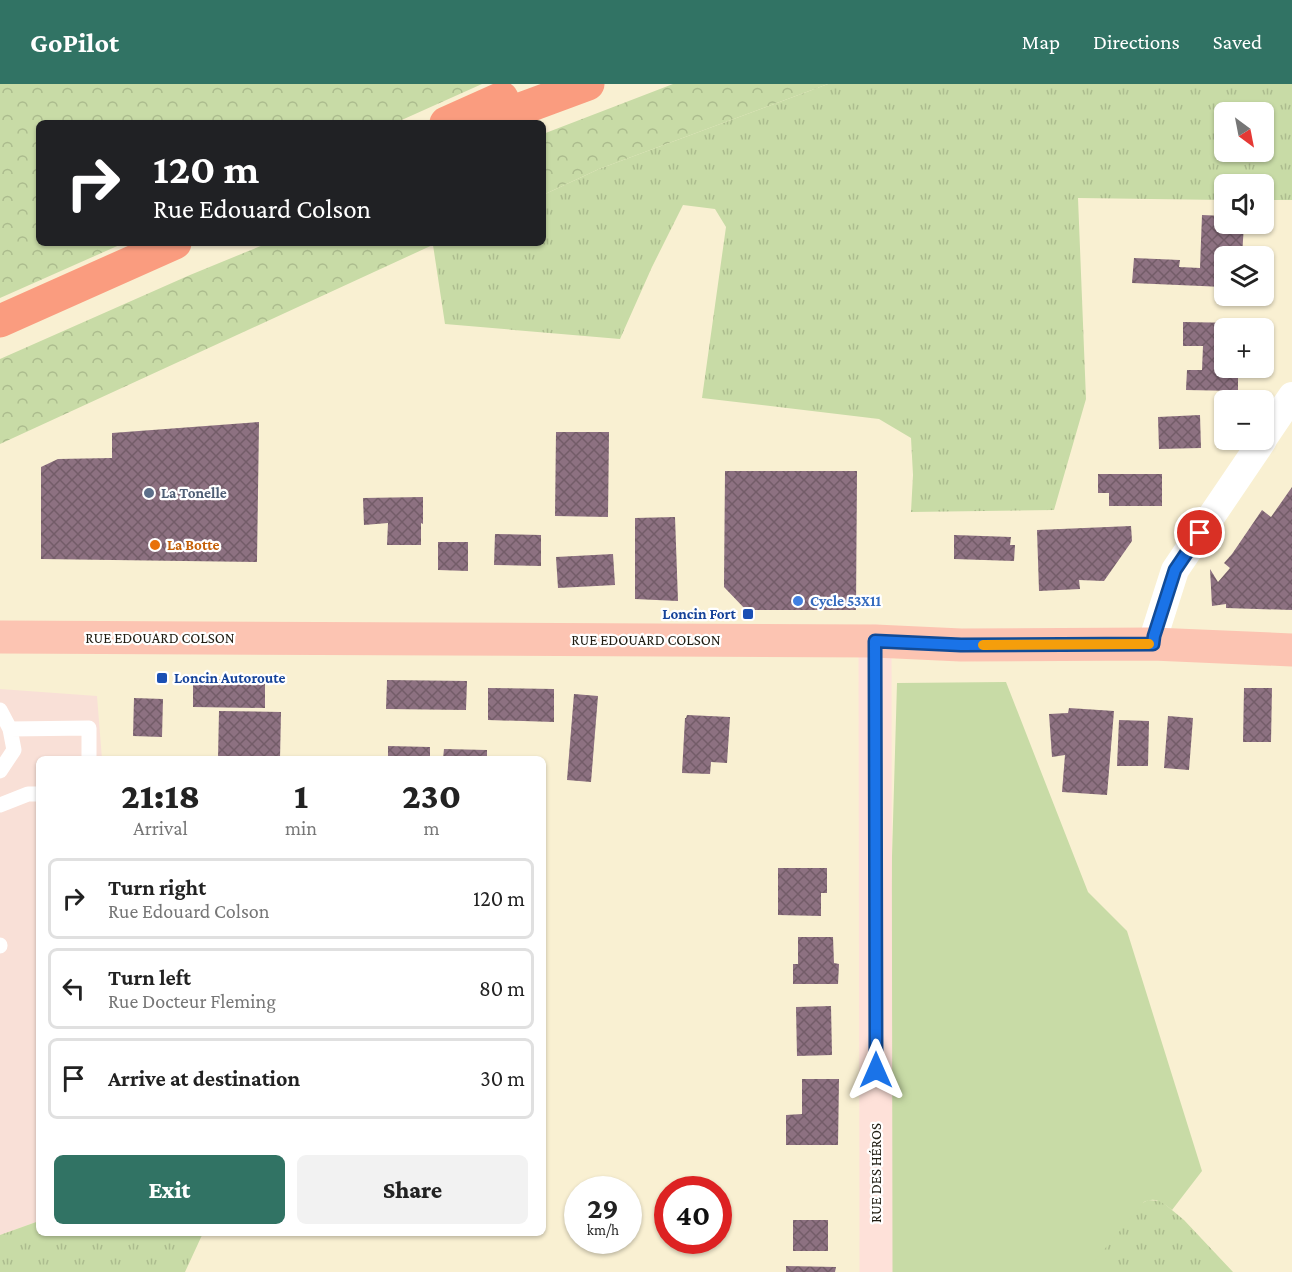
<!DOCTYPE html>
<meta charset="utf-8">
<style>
:root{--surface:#fff;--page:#f2f2f2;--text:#222;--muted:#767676;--line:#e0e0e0;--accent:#317364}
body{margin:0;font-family:"Crimson Pro",serif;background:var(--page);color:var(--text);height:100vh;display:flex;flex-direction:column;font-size:22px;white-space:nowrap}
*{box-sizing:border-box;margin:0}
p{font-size:20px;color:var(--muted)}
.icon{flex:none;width:33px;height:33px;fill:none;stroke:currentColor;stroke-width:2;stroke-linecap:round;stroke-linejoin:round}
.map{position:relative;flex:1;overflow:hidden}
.sheet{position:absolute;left:36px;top:672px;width:510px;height:480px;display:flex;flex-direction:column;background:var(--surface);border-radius:9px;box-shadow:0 2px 4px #0004}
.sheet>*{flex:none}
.hud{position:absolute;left:36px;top:36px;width:510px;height:126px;border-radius:9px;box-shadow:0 2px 4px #0004;background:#202124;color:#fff;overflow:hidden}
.needle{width:39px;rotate:148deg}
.tools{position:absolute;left:1214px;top:18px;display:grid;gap:12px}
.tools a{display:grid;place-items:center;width:60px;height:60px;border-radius:9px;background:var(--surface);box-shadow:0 2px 4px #0004;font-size:30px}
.speed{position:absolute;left:564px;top:1092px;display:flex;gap:12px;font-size:30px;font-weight:700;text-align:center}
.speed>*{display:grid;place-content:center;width:78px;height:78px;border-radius:50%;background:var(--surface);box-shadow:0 2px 4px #0004;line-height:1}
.speed small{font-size:15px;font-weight:400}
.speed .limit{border:9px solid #d22;background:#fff;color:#111}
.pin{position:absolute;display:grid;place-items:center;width:51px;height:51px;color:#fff;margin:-26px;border:3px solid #fff;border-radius:50%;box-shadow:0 2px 6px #0007}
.me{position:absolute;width:66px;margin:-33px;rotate:0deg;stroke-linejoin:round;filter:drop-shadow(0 0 4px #0008)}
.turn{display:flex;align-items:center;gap:21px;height:126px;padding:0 18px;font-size:27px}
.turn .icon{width:78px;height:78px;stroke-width:2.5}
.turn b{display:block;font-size:42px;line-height:51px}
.eta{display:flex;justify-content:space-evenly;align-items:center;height:102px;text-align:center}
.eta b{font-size:36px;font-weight:800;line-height:42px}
.action{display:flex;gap:12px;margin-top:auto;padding:12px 18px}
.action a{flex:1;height:69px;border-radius:9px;background:var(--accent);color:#fff;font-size:24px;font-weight:800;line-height:69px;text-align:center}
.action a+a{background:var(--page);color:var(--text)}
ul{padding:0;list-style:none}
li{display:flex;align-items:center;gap:18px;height:81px;margin:0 12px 9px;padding:0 6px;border:3px solid var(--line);border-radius:9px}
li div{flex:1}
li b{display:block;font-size:22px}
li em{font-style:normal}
header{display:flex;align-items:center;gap:36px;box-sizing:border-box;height:84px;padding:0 30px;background:var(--accent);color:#fff}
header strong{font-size:28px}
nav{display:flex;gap:33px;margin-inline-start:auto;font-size:21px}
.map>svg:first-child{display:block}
.commercial{fill:#f9e0d7}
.grass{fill:url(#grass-tufts);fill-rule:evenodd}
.forest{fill:url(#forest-crowns)}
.park{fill:#c8dba6}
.building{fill:url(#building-cross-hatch)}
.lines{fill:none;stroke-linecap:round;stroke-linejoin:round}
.lane{stroke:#fff;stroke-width:15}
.street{stroke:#fff;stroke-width:28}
.secondary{stroke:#fee1d9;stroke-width:33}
.primary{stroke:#fcc4b2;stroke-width:33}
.highway{stroke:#fa9c7f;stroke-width:33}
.route-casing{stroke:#114b97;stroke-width:15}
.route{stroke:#1a73e8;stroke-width:10}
.slow{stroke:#f59e0b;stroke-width:10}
.service-dot{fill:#5c6f8a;stroke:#fff;stroke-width:2}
.food-dot{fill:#e8710a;stroke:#fff;stroke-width:2}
.shop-dot{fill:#3f7fe0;stroke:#fff;stroke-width:2}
.transit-dot{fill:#1a4fb4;stroke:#fff;stroke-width:2}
.labels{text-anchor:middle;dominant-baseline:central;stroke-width:4.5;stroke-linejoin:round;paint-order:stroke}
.service-label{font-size:15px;font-weight:bold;fill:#4e5e75;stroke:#fff;text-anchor:start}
.food-label{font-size:15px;font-weight:bold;fill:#c56008;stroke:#fff;text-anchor:start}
.shop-label{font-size:15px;font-weight:bold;fill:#366cbe;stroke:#fff;text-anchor:start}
.transit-label{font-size:15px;font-weight:bold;fill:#164399;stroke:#fff;text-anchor:end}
.street-label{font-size:15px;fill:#201d12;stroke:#fff}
</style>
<header>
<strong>GoPilot</strong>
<nav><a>Map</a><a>Directions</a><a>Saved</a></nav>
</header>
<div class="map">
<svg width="1292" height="1188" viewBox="0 0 1292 1188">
<defs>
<pattern id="grass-tufts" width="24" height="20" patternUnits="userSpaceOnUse" patternTransform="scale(1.5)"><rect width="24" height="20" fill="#c8dba6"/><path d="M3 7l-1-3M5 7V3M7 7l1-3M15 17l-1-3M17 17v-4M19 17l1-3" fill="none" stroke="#acbc8e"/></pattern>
<pattern id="forest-crowns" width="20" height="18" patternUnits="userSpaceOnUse" patternTransform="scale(1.5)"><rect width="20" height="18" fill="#c8dba6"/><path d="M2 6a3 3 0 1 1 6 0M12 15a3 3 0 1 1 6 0" fill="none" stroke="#acbc8e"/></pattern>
<pattern id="building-cross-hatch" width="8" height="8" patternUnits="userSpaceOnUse" patternTransform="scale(1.5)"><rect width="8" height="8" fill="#8d7181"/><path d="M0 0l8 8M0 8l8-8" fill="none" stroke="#735c68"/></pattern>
</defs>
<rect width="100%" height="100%" fill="#f9f0d2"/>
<path class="commercial" d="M0,605L97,612L102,675H39V1137L0,1151Z"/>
<path class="grass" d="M828,0H1292V116H1263V100H1224V116L1078,114L1086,315L1054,426L911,428L913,391L911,354L879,335L702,314L726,143L715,125L683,121L652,183L620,255L445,240L433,161L437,159H543V111L599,85ZM1224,28H1263V68H1224Z
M1148,1116L1161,1117L1184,1136L1233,1188H1085L1128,1127Z
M39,1137V1149H203L185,1188H0V1151Z"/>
<path class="forest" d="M0,0H482L395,39H39V159H124L0,214Z
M673,0H828L599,85L543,111V50Z
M268,159H437L0,360V275L190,191Z"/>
<path class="park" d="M1006,598L1088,808L1127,847L1202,1087L1172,1126C1163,1119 1156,1112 1144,1118L1092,1180V1188H880L897,599Z"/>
<path class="building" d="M1202,131L1224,132V140H1244L1242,172H1224V203L1132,199L1134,174L1180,176L1179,183L1200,184Z
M1183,238L1239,239V244H1224V284H1238V307L1186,306L1187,286H1202L1203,262H1183Z
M1200,331L1201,364L1159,365L1158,333Z
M259,338L257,478L41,475V383L58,375L112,374V349Z
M556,348H609L608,433L555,432Z
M725,387H857L856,526H746L724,503Z
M1098,390H1162V422H1109V409H1098Z
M1292,403V526L1226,524V520L1212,522L1210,485L1218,498L1230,484L1224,479L1232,470L1262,426L1271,433Z
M423,413V440L421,439V461H387L388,439L364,441L363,414Z
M675,433L678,517L635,515V434Z
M1131,442L1132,457L1104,497L1079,496L1080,505L1039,507L1037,446Z
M495,450L541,451V482L494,481Z
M954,451L1011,453L1010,461H1015L1014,477L954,475Z
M438,458H468V487L438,486Z
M613,470L615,501L558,504L556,473Z
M193,595L265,596V624L193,623Z
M387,596L467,597L466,626L386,625Z
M488,604L554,605V638L488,636Z
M1244,604H1272L1271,658H1243Z
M574,610L598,612L591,698L567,696Z
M134,614L163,615L162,653L133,652Z
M1069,624L1114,627L1107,711L1062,708L1065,671L1052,673L1049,630L1068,629Z
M219,627L281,628L280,675H218Z
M687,631L730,633L727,679L711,678L710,690L682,689L685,634H686Z
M1168,632L1193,634L1189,686L1164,684Z
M1119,636L1149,637L1148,682H1117Z
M388,662L430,663V675H388Z
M444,665L487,666V675H443Z
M778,784H827V809H821V832L778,831Z
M798,853H833L834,879L839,880L838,900H793V880H798Z
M831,922L832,971L797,972L796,923Z
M802,995H839L838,1061H786V1031L802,1030Z
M793,1136H828V1167H793Z
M786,1182L836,1183L835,1188H786Z"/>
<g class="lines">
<path class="lane" d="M0,626L10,645L14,666L0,687
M10,645L89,644V675
M0,721L28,710H39
M0,861V862"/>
<path class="street" d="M1263,355L1292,312
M1153,560L1154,552L1175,486L1263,356"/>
<path class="secondary" d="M875,557L876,1188"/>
<path class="primary" d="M0,553L875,557L961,561L1153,560L1292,566"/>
<path class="highway" d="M446,39L502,14
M483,39L588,0
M0,237L175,159"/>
</g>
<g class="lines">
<defs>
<path id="route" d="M876,986L875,557L961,561L1153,560L1154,552L1175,486L1200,449"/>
</defs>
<use href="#route" class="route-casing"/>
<use href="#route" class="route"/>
<path class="slow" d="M983,561L1149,560"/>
</g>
<circle class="service-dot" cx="149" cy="409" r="6"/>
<circle class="food-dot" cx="155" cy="461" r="6"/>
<circle class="shop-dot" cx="798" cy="517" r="6"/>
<g class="transit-dot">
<rect x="742" y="524" width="12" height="12" rx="3"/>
<rect x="156" y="588" width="12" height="12" rx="3"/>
</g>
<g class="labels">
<g class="service-label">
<text x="161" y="409">La Tonelle</text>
</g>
<g class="food-label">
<text x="167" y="461">La Botte</text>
</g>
<g class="shop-label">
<text x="810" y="517">Cycle 53X11</text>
</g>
<g class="transit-label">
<text x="736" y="530">Loncin Fort</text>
<text x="174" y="594" text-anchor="start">Loncin Autoroute</text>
</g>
<g class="street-label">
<text x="160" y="554">RUE EDOUARD COLSON</text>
<text x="646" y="556">RUE EDOUARD COLSON</text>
<text transform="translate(876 1089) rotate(-90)">RUE DES HÉROS</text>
</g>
</g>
</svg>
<div class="tools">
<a><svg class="needle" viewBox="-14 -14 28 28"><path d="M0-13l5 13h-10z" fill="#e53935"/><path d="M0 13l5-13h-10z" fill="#767676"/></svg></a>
<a><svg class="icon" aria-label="sound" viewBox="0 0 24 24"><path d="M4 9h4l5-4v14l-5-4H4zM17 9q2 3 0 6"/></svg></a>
<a><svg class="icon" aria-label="layers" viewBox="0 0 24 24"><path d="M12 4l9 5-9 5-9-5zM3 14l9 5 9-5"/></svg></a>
<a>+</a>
<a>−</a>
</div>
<div class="speed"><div>29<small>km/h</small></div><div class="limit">40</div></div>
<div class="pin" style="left:1200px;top:449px;background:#d93025"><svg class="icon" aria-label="arrive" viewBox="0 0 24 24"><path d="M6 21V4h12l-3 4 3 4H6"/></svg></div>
<svg class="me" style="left:876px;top:986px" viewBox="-20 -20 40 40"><path d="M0-17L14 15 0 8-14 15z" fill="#1a73e8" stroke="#fff" stroke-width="4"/></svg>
<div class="hud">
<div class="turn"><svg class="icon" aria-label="right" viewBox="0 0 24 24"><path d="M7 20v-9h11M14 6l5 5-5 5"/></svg><div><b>120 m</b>Rue Edouard Colson</div></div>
</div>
<section class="sheet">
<div class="eta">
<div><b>21:18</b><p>Arrival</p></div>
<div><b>1</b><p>min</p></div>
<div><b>230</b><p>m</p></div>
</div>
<ul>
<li><svg class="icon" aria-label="right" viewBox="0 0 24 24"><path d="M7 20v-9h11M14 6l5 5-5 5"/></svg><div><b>Turn right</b><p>Rue Edouard Colson</p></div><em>120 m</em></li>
<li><svg class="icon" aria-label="left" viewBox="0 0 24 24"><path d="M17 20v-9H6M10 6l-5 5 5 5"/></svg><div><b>Turn left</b><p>Rue Docteur Fleming</p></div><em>80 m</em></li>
<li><svg class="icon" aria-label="arrive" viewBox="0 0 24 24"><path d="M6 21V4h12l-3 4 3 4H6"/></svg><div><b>Arrive at destination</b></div><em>30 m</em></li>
</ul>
<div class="action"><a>Exit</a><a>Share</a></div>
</section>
</div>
